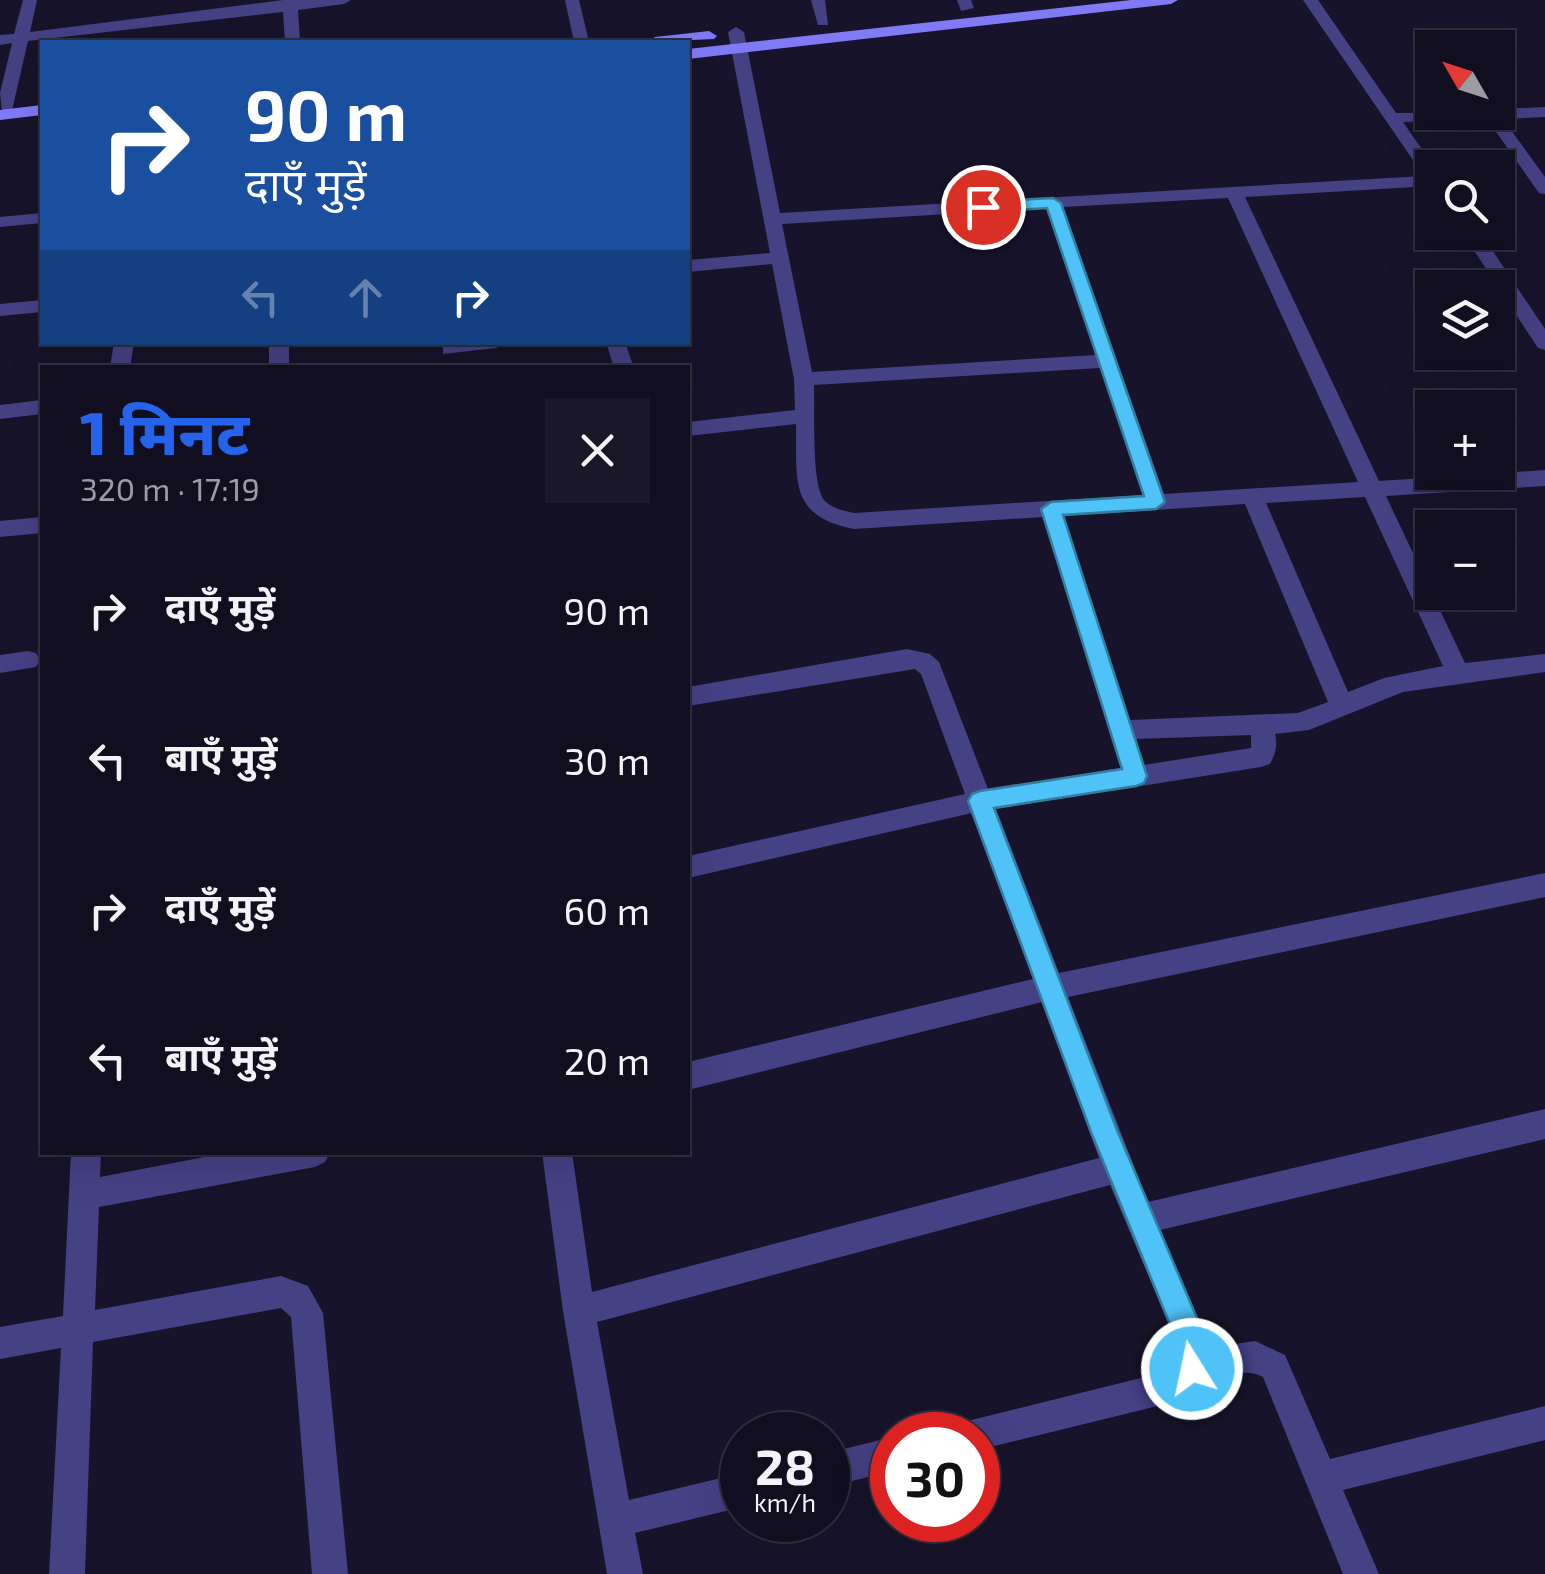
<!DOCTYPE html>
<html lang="hi">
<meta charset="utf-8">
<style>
:root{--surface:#110e20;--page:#1a1729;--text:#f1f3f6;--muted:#9c9ca5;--line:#302e3e;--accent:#2563eb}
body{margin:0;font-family:"Exo 2","Noto Sans Devanagari",sans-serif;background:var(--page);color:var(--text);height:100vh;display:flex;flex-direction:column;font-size:38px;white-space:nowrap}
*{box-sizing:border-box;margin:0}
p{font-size:32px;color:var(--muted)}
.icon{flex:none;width:55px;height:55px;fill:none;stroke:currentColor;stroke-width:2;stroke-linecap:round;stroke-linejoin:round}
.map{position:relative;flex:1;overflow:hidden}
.sheet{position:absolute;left:40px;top:365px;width:650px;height:790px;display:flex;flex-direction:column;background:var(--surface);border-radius:0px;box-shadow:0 10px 40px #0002,0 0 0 2px var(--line)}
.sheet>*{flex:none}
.guide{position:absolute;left:40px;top:40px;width:650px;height:305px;border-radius:0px;box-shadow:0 10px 40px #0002,0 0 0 2px var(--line);background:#1a4fa0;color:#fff;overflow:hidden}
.needle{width:65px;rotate:309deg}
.tools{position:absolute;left:1415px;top:30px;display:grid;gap:20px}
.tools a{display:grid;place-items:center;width:100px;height:100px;border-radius:0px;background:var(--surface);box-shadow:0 10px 40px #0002,0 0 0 2px var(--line);font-size:50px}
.speed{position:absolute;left:720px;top:1412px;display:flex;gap:20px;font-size:50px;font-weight:700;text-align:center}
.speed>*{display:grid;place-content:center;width:130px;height:130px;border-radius:50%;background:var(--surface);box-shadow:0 10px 40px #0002,0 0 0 2px var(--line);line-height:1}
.speed small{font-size:25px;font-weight:400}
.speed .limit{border:15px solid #d22;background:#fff;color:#111}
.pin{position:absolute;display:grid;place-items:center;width:85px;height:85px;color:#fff;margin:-42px;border:5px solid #fff;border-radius:50%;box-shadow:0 2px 10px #0007}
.me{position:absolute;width:110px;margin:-55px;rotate:350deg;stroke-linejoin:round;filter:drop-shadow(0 0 8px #0008)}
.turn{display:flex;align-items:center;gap:35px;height:210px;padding:0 40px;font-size:45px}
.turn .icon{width:130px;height:130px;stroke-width:2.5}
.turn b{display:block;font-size:70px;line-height:85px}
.lanes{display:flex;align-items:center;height:95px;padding:0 40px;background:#0003;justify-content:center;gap:50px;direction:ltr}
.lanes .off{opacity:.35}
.round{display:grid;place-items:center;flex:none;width:105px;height:105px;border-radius:0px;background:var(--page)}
.summary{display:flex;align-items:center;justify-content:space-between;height:170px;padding:0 40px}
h1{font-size:60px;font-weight:800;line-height:75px;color:var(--accent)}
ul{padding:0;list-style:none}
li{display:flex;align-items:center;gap:30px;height:150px;padding:0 40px}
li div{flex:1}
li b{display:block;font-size:38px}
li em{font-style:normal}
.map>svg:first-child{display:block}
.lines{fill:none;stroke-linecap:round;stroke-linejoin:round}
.minor{fill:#454185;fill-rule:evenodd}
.secondary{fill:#817af7;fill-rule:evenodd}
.route{fill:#4fc3f7;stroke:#337fa1;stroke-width:2.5}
</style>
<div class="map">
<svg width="1545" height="1574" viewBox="0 0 1545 1574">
<rect width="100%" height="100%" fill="#17132a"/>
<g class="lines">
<path class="minor" d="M23,0H37L30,32L283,0H351L344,4L298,10L300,42H285L283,12L28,41L11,115L3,120L0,93L12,43L0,45V35L14,34Z
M565,0H579L589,42H574Z
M811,0H825L828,25H818Z
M957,0H971L974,8L961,11Z
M1303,0H1318L1396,113L1498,112V109L1545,107V117L1503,119L1545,177V194L1539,193L1487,119L1403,122L1435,168L1432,186L1245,197L1379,481L1545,470V486L1386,496L1465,663L1545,654V672L1403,692L1309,730L1275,734C1278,746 1275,754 1270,764L1261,767L996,809L1059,973L1545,873V897L1068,997L1148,1202L1545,1109V1139L1160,1230L1209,1348L1255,1341L1285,1355L1330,1459L1545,1406V1440L1343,1490L1379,1574H1343L1263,1377C1247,1368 1215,1374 1200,1384C1190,1390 1185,1398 1174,1402L978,1450V1435H954L959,1423L1165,1372L1176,1362L1177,1343L1110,1185L597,1322L629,1500L742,1473V1507L635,1533L643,1574H607L563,1311L542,1152H572L592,1292L1099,1158L1042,1002L688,1090V1062L1033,979L972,813L688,878V856L965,794L921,674L915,669L688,706V687L907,649L930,654L939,662L988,789L1121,768L1043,517L854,529C788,516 797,480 796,424L688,436V422L795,410L794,379L772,264L688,272V260L770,253L728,32L736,27L744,32L780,213L1424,176ZM1228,198L1358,482L1164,494L1063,207ZM1046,208L1096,355L812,372L782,224ZM1100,368L1143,495L854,513C844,511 831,508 824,500C811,483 815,409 814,385ZM1365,497L1443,666L1384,678L1348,692L1266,503ZM1245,504L1328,702L1298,713L1130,720L1064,516ZM1251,735V748L1144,765L1136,739Z
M42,213V223L0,227V217Z
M1462,232H1480L1545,329V350L1538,348Z
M42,300V312L0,316V304Z
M114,342H134L130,368H110Z
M269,342H289V368H269Z
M451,342H505L496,348L443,354V344Z
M606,342H625L634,368H614Z
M42,400V414L0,419V405Z
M42,517V533L0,537V521Z
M28,651L36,653L40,660L36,667L0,673V655Z
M71,1152H101L100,1177L231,1152H330L325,1162L315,1167L99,1207L95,1310L281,1276L308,1286L323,1313L348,1574H312L291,1317L281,1308L93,1342L85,1574H49L61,1348L0,1359V1327L63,1316Z
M892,1437V1471L828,1487V1453Z"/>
<path class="secondary" d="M1131,0H1178L1171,4L688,59V49Z
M709,31L717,36L714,39L647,42L655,37Z
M42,105V115L0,120V110Z"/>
</g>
<path class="route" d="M1053,198L1061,203L1165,502L1156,509L1063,515L1147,776L1144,783L1136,786L994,808L1117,1130L1208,1344L1203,1379L1192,1384L1182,1379L1177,1369L1178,1344L1091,1132L968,801L972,794L980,791L1122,769L1041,509L1051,502L1144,496L1047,208L983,212L975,207L983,202Z"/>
</svg>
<div class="tools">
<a><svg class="needle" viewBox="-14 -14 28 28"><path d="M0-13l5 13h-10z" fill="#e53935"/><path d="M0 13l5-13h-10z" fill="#9c9ca5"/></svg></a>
<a><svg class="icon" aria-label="search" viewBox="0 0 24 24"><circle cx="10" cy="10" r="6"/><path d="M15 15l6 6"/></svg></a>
<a><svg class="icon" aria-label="layers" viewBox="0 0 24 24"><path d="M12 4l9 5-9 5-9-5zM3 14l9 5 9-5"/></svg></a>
<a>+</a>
<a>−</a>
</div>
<div class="speed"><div>28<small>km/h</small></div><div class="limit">30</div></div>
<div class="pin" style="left:983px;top:207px;background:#d93025"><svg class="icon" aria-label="arrive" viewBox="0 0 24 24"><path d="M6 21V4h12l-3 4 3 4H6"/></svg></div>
<svg class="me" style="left:1192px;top:1369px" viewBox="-20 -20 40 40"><circle r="17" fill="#4fc3f7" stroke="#fff" stroke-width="3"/><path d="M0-11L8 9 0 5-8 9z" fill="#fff"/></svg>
<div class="guide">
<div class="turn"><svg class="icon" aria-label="right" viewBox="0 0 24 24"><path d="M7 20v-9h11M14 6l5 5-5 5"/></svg><div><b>90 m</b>दाएँ मुड़ें</div></div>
<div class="lanes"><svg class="icon off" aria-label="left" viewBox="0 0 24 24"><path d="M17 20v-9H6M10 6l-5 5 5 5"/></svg><svg class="icon off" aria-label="ahead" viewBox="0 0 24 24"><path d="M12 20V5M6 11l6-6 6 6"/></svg><svg class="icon" aria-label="right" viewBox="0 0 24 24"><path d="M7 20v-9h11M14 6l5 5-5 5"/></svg></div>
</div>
<section class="sheet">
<div class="summary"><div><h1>1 मिनट</h1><p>320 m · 17:19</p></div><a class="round"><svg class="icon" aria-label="close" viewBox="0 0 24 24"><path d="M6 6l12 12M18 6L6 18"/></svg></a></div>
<ul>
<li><svg class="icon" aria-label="right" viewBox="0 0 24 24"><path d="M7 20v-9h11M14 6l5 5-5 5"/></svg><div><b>दाएँ मुड़ें</b></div><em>90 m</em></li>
<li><svg class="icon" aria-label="left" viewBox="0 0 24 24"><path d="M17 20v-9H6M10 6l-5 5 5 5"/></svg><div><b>बाएँ मुड़ें</b></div><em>30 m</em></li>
<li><svg class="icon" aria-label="right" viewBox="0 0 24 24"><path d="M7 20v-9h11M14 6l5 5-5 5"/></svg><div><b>दाएँ मुड़ें</b></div><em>60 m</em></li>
<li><svg class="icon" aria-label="left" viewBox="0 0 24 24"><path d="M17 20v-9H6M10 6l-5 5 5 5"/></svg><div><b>बाएँ मुड़ें</b></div><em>20 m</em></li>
</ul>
</section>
</div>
